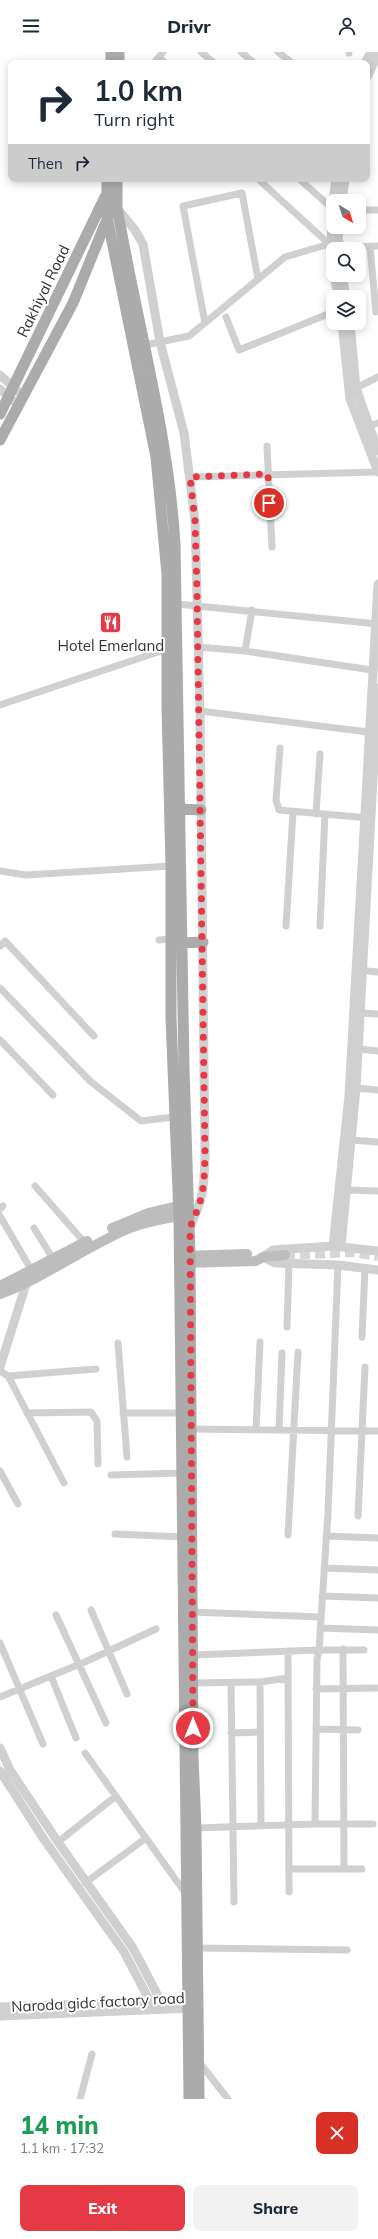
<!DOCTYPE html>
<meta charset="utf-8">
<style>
:root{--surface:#fff;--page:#f2f2f3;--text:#1f2937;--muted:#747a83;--accent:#e63946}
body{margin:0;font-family:Mulish,sans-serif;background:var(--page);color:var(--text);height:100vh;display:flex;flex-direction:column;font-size:15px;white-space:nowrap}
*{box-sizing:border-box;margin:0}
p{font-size:13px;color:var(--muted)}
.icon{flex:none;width:22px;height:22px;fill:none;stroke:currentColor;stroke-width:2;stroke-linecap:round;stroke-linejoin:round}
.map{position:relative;height:2047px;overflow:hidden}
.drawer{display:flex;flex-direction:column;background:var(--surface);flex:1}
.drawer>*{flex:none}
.guide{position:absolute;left:8px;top:8px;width:362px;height:122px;border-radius:8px;box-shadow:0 2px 10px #0003;background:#fff;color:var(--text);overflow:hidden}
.needle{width:26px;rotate:142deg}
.buttons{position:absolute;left:326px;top:142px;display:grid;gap:8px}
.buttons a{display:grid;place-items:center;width:40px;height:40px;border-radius:8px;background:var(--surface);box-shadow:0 2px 10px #0003;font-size:20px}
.pin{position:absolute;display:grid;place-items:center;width:34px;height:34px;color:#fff;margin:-17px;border:2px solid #fff;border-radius:50%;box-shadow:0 1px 4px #0007}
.me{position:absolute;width:44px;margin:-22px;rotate:0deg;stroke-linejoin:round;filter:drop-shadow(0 0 3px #0008)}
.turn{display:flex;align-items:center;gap:14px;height:84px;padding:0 20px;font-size:18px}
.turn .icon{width:52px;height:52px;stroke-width:2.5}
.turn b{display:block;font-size:28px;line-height:34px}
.then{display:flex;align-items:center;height:38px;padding:0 20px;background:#0003;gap:8px;font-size:15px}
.round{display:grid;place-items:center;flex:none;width:42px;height:42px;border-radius:8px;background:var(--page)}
.headline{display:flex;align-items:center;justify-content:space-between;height:68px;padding:0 20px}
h1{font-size:24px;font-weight:800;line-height:30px;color:#1e9e55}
.primary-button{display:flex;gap:8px;margin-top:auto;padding:8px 20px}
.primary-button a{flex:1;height:46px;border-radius:8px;background:var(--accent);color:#fff;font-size:16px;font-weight:800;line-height:46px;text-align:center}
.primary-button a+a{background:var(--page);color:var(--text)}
header{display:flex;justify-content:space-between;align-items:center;height:52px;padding:0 20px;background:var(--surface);font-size:18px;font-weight:800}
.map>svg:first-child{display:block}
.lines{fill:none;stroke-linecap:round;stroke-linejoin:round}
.secondary-tunnel{stroke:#d6d6d6;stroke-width:10;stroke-dasharray:10 5;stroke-linecap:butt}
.minor{stroke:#d0d0d0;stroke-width:7}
.tertiary{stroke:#d0d0d0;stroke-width:9}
.secondary{stroke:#bdbdbd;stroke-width:10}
.primary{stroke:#ababab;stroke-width:11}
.route{stroke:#e63946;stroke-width:7;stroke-dasharray:0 12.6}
.labels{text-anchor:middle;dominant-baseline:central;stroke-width:4;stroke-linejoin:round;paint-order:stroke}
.street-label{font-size:15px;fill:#333;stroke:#fff}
.poi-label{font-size:15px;fill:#333;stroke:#fff}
</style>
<header><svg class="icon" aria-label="menu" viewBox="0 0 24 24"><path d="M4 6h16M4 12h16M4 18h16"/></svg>Drivr<svg class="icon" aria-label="person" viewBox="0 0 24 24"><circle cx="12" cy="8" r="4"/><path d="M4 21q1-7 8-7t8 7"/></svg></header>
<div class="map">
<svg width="378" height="2047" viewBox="0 0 378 2047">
<rect width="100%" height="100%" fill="#fff"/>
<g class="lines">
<path class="secondary-tunnel" d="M285,1203L351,1200L378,1204"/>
<path class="minor" d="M201,0L214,11
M241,0L254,11
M278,0L292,11
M349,0V1
M159,5L165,11
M154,11L163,0
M299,127L333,157
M359,158H378
M370,194L376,260
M340,195L378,194
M226,265L239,298L333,260
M205,271L183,154L242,141L258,227
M145,293L189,284L285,205L329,192L258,127
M356,336L378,325
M368,374L378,371
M267,394L272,495
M190,425L378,420
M177,552L378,572
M252,558L245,599L372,618
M198,595L245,599
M0,653L167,597
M200,659L368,680
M280,696L276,748L279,758L369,766
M316,762L320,702
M0,819L26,823L171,814
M286,874L293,760
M320,874L325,762
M159,888L171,887
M0,894L5,889L94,984
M358,918L378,920
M0,936L90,1029L141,1069L174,1065
M360,961L378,962
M0,988L53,1043
M358,997L378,999
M356,1036L378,1038
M351,1088L378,1090
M35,1134L85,1191
M346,1138L378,1139
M0,1157L3,1154
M0,1164L32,1219
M34,1176L53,1207
M287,1275L289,1212
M362,1285L365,1216
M118,1291L127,1405
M0,1319L8,1324L64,1431
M8,1324L96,1317
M27,1361L91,1360L97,1369L98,1412
M123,1361H181
M190,1377L378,1379
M256,1378L260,1290
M279,1378L282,1301
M0,1419L18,1452
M111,1423L182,1421
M358,1464L365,1315
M115,1482L183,1485
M288,1483L298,1300
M326,1484L378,1486
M324,1516L378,1518
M322,1544L378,1546
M91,1558L127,1642
M192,1560L321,1565
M56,1563L106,1671
M320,1576L378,1578
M0,1591L43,1692
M343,1597L344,1817
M288,1599L289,1840
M193,1603L319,1598L328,1461L338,1213
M51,1624L76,1686
M260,1630L261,1773
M193,1631L260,1630L288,1626
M231,1631L234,1850
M316,1637L378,1636
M0,1645L87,1609L156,1577
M316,1677L358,1678
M231,1681L260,1680
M85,1701L186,1842
M315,1772H373
M196,1776L315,1772L317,1608L319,1598H364
M58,1790L116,1744
M289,1817H362
M85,1831L146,1786
M196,1896L347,1898
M199,2010L228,2047
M80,2047L92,2002"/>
<path class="tertiary" d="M365,11L371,0
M367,25L378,2
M333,149L336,127
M342,149L345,127
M117,156L135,178L143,192L160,290L184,381L195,469L200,659L205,1103C204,1135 204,1145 190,1175
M331,190L333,153
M338,190L339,175
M330,196L333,218
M333,199L329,193L334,188L339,190V197
M334,223L338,245
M342,223L346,245
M342,271L350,347L378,420
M350,271L356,336L378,399
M0,323L23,344
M0,337L18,353
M333,1194L349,1044L378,532
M341,1194L356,1036L378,636
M263,1205L273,1198L333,1194L378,1199
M263,1205L275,1211L338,1213L378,1218
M0,1315L27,1229L25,1225
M0,1696L10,1718L58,1790L133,1896L165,1957
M0,1719L43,1786L124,1900L154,1957
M0,1955L162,1949L194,1945
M0,1964L193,1956"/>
<path class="secondary" d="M112,1176L148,1161L186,1152
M183,1204L247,1202
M183,1211L256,1209L263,1205L285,1203
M0,1234L87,1189
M0,1242C43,1226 81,1198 123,1179C143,1170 164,1167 185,1163"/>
<path class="primary" d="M111,11V0
M119,11V0
M107,127V165L156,405L167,522V655L171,814V966L179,1164L189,2047
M117,127V156L123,188C142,290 169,389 175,492L184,1016L190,1203L193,1705L196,1776L199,2047
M0,362L105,145
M0,388L73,251L108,165
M180,757L201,758
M182,891L203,890"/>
</g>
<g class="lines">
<path class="route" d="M193,1676L190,1175C204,1145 204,1135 205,1103L197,540L195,469L190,425L268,422L269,451"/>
</g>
<defs>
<symbol id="restaurant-square" viewBox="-11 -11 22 22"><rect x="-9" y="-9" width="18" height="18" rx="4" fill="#e63946" stroke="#fff"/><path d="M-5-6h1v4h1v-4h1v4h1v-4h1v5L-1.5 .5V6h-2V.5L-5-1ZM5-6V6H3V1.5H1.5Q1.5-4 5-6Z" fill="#fff"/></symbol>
</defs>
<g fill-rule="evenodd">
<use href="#restaurant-square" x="98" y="558" width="25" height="25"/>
</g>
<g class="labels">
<g class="street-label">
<text transform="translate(43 239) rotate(-64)">Rakhiyal Road</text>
<text transform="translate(98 1950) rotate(-3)">Naroda gidc factory road</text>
</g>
<g class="poi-label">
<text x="111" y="593">Hotel Emerland</text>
</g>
</g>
</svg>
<div class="buttons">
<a><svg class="needle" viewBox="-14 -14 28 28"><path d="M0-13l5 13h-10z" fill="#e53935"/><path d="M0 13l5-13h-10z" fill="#747a83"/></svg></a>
<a><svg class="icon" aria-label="search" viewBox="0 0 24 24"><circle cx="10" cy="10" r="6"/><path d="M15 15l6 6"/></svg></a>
<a><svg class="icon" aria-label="layers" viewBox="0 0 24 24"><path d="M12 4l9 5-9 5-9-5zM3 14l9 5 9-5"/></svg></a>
</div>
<div class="pin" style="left:269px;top:451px;background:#d93025"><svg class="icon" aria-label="arrive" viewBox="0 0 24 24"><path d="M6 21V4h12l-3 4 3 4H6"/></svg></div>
<svg class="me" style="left:193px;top:1676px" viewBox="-20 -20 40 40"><circle r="17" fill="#e63946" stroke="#fff" stroke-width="3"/><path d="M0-11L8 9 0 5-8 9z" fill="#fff"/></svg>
<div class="guide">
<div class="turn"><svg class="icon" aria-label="right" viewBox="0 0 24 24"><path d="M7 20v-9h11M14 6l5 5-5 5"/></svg><div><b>1.0 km</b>Turn right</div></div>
<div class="then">Then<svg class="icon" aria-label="right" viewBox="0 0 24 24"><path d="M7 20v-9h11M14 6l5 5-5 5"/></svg></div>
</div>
</div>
<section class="drawer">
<div class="headline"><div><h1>14 min</h1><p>1.1 km · 17:32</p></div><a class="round" style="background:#d93025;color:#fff"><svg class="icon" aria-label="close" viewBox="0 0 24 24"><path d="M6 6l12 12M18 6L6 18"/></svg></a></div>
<div class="primary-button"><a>Exit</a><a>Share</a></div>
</section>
